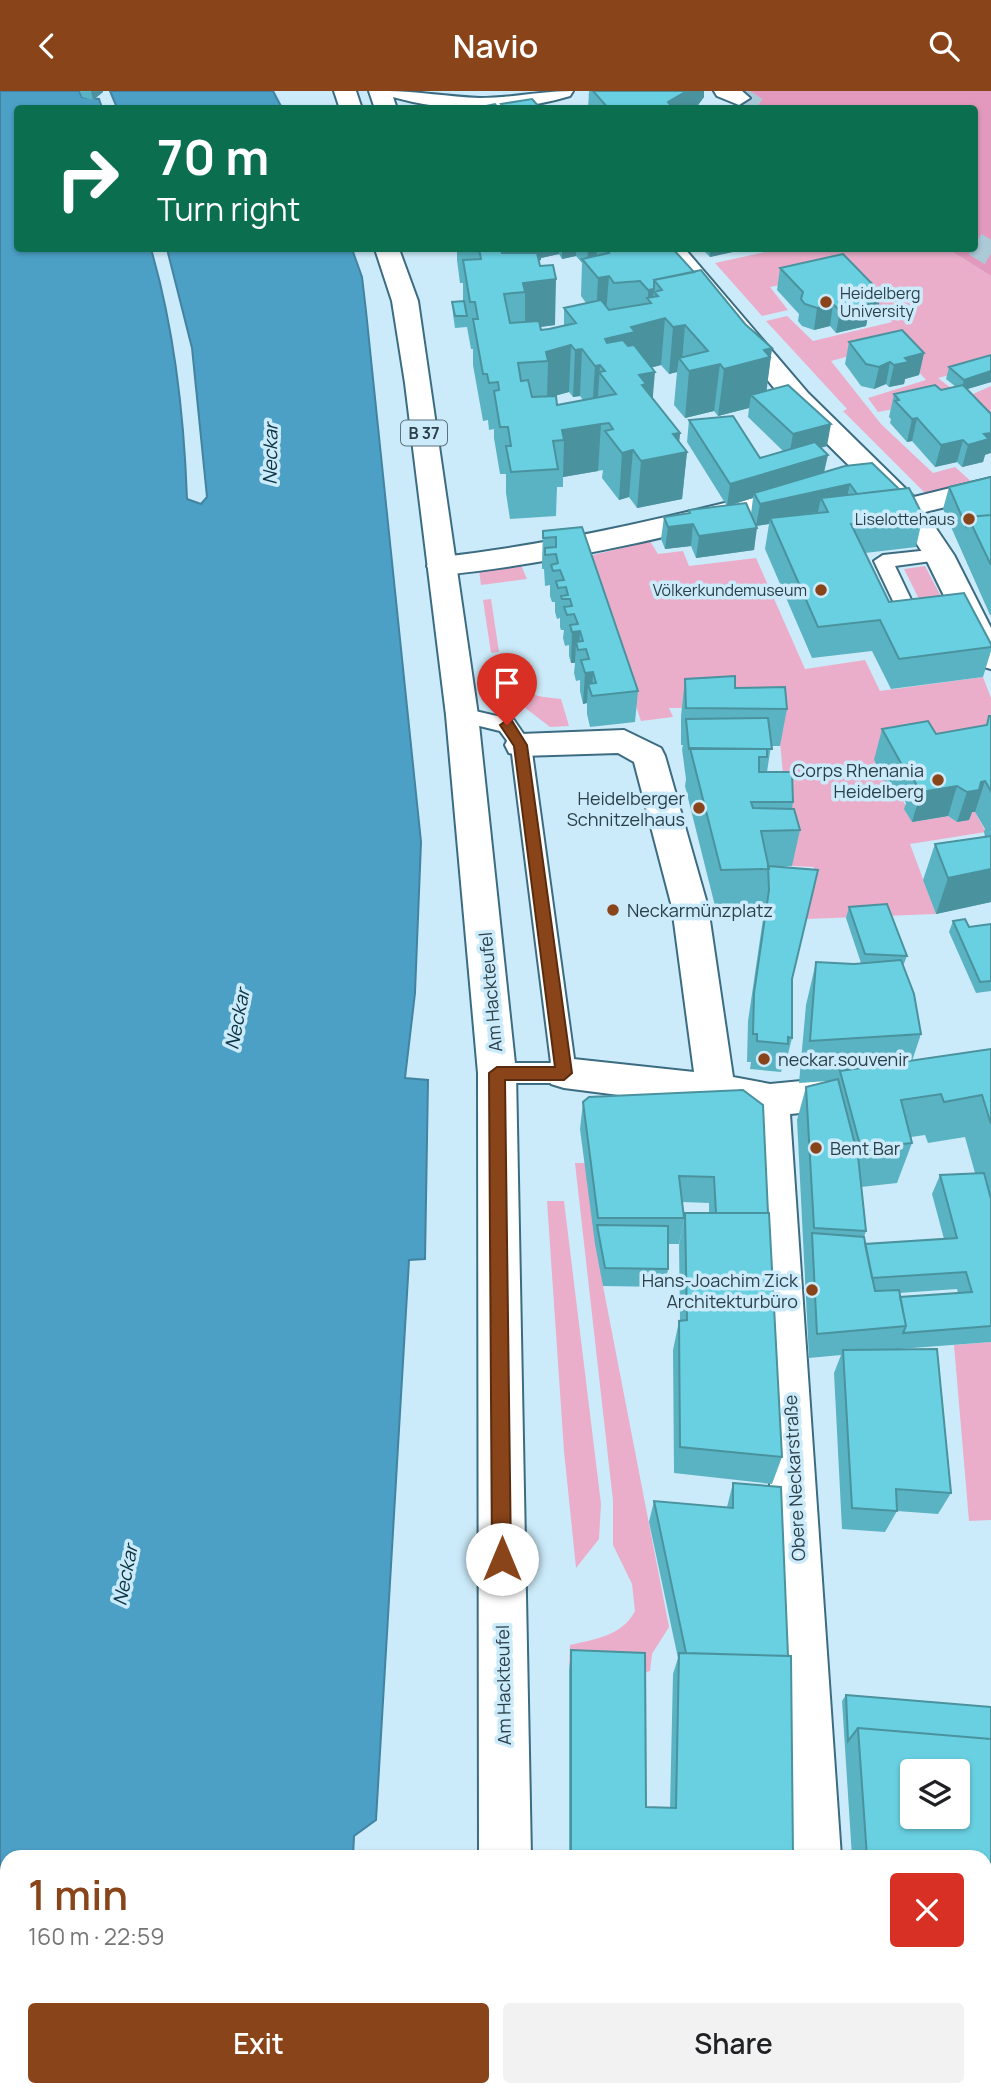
<!DOCTYPE html>
<meta charset="utf-8">
<style>
:root{--surface:#fff;--page:#f2f2f2;--text:#202124;--muted:#757577;--accent:#894419}
body{margin:0;font-family:Manrope,sans-serif;background:var(--page);color:var(--text);height:100vh;display:flex;flex-direction:column;font-size:26px;white-space:nowrap}
*{box-sizing:border-box;margin:0}
p{font-size:23px;color:var(--muted)}
.icon{flex:none;width:38px;height:38px;fill:none;stroke:currentColor;stroke-width:2;stroke-linecap:round;stroke-linejoin:round}
.map{position:relative;flex:1;overflow:hidden}
.side{position:absolute;left:0px;top:1759px;width:992px;height:247px;display:flex;flex-direction:column;background:var(--surface);border-radius:21px 21px 0 0;box-shadow:0 2px 5px #0004}
.side>*{flex:none}
.top-card{position:absolute;left:14px;top:14px;width:964px;height:147px;border-radius:7px;box-shadow:0 2px 5px #0004;background:#0b6e4f;color:#fff;overflow:hidden}
.controls{position:absolute;left:900px;top:1668px;display:grid;gap:14px}
.controls a{display:grid;place-items:center;width:70px;height:70px;border-radius:7px;background:var(--surface);box-shadow:0 2px 5px #0004;font-size:35px}
.pin{position:absolute;display:grid;place-items:center;width:60px;height:60px;color:#fff;margin:-72px -30px;border-radius:50% 50% 50% 0;rotate:-45deg;box-shadow:0 0 7px #0007}
.pin .icon{rotate:45deg}
.me{position:absolute;width:77px;margin:-38px;rotate:0deg;stroke-linejoin:round;filter:drop-shadow(0 0 5px #0008)}
.turn{display:flex;align-items:center;gap:24px;height:147px;padding:0 28px;font-size:32px}
.turn .icon{width:91px;height:91px;stroke-width:2.5}
.turn b{display:block;font-size:49px;line-height:60px}
.round{display:grid;place-items:center;flex:none;width:74px;height:74px;border-radius:7px;background:var(--page)}
.overview{display:flex;align-items:center;justify-content:space-between;height:119px;padding:0 28px}
h1{font-size:42px;font-weight:600;line-height:52px;color:var(--accent)}
.action{display:flex;gap:14px;margin-top:auto;padding:14px 28px}
.action a{flex:1;height:80px;border-radius:7px;background:var(--accent);color:#fff;font-size:28px;font-weight:600;line-height:80px;text-align:center}
.action a+a{background:var(--page);color:var(--text)}
header{display:flex;justify-content:space-between;align-items:center;height:91px;padding:0 28px;background:var(--accent);color:#fff;font-size:32px;font-weight:600}
.map>svg:first-child{display:block}
.green{fill:#eaaeca}
.forest{fill:#e399bd}
.water{fill:#4ca0c6;stroke:#4283a1;stroke-width:2}
.lines{fill:none;stroke-linecap:round;stroke-linejoin:round}
.secondary-tunnel{stroke:#acc9d7;stroke-width:24;stroke-dasharray:24 12;stroke-linecap:butt}
.service-casing{stroke:#3c6c82;stroke-width:4}
.pedestrian-casing{stroke:#3c6c82;stroke-width:4}
.minor-casing{stroke:#3c6c82;stroke-width:4}
.secondary-casing{stroke:#3c6c82;stroke-width:4}
.primary-casing{stroke:#3c6c82;stroke-width:4}
.service{fill:#fff;fill-rule:evenodd}
.pedestrian{fill:#fff;fill-rule:evenodd}
.minor{fill:#fff;fill-rule:evenodd}
.secondary{fill:#fff;fill-rule:evenodd}
.primary{fill:#fff;fill-rule:evenodd}
.wall{fill:#5ab3c2;fill-rule:evenodd}
.shaded-wall{fill:#4a929e}
.building{fill:#69d0e1;stroke:#4a929e;stroke-width:2;fill-rule:evenodd}
.route{fill:#894419;stroke:#592c10;stroke-width:2}
.poi-dot{fill:#894419;stroke:#ccebfa;stroke-width:2.5}
.labels{text-anchor:middle;dominant-baseline:central;stroke-width:7;stroke-linejoin:round;paint-order:stroke}
.far-poi-label{font-size:16px;fill:#2b404b;stroke:#ccebfa;text-anchor:end}
.shield{fill:#ccebfa;stroke:#5b7380;stroke-width:2}
.shield-label{font-size:16px;font-weight:bold;fill:#2b404b}
.poi-label{font-size:18px;fill:#2b404b;stroke:#ccebfa;text-anchor:end}
.street-label{font-size:18px;fill:#2b404b;stroke:#ccebfa}
.water-label{font-size:19px;font-style:italic;fill:#0b3343;stroke:#ccebfa}
</style>
<header><svg class="icon" aria-label="back" viewBox="0 0 24 24"><path d="M15 5l-7 7 7 7"/></svg>Navio<svg class="icon" aria-label="search" viewBox="0 0 24 24"><circle cx="10" cy="10" r="6"/><path d="M15 15l6 6"/></svg></header>
<div class="map">
<svg width="991" height="2005" viewBox="0 0 991 2005">
<rect width="100%" height="100%" fill="#ccebfa"/>
<path class="green" d="M769,158H948L991,185V273L938,287L964,307L991,295V348L931,311L878,321L868,307L926,289L894,253L831,270L881,333L933,382L955,376L974,393L926,403L843,320L847,318L766,230L787,225L813,250L892,231L845,182L770,196L788,219L762,225L715,172L770,160Z
M650,450L658,463L683,460L689,475L756,467L805,578L865,569L880,600L983,586L991,607V654L874,669L893,704H901L912,731L948,725L957,731L969,729L971,721H975L986,741L910,753L936,823L806,828L814,776L792,775L777,621L733,617H669L673,626L641,630L585,466Z
M520,472L527,488L481,494L479,479Z
M925,475L945,513L923,516L904,478Z
M491,508L499,561L491,562L483,509Z
M501,577C512,602 537,606 561,608L569,635L550,636C530,620 502,603 493,578Z
M575,1072H585L603,1195L669,1536L652,1563L650,1580L639,1583L569,1580L570,1554C595,1548 622,1545 635,1520L632,1493L613,1454V1410Z
M547,1110H564L601,1413L599,1448L576,1477L564,1360Z
M991,1251V1429L969,1430L954,1254Z"/>
<path class="forest" d="M741,0H991V185L948,158H975V18H743L732,10L747,3Z"/>
<path class="water" d="M0,0H79L82,6L99,8L102,17L18,18V158H151C175,240 184,323 187,408L201,413L207,406L192,257L167,158H352L362,186L366,220L421,751L415,902L405,987L428,989L425,1168L409,1169L376,1729L354,1745L353,1766H7V1998H344L343,2005H0Z
M110,0H273L282,17H117Z"/>
<g class="lines">
<path class="secondary-tunnel" d="M739,7L756,18
M975,153L991,163"/>
<defs>
<path id="service" d="M939,458L946,460L948,464L946,468L895,475L917,521L931,522L934,526L924,532L904,533L874,470L883,464Z
M462,617L514,629L531,654L576,982L573,989L564,992H497L488,989L485,982L488,975L497,972H551L511,655L500,640L455,629L452,624Z"/>
<path id="pedestrian" d="M801,393L811,396L815,402L811,408C689,442 568,471 442,484L431,482L427,475L431,468L442,466C565,452 682,423 801,393Z
M624,639L661,657L665,665L708,816L733,986L770,993L854,985L868,990L873,1001L868,1012L854,1017L790,1023L841,1766H789L751,1021L564,997L551,993L545,982L551,971L564,967L694,981L672,816L634,671L618,662L521,665L509,662L505,654L509,646L521,643Z
M800,1998H855L856,2005H800Z"/>
<path id="minor" d="M660,158H685L808,302L914,406L991,387V405L925,421L954,464L991,537V578L980,575L975,568L924,464L897,422L788,314Z
M590,1998H651L654,2005H592Z"/>
<path id="secondary" d="M386,0C418,0 448,6 480,7C511,7 541,0 573,0L570,5C510,23 449,22 389,5Z
M714,0H742L750,7L739,14L717,5Z"/>
<path id="primary" d="M334,0H356L362,18H340Z
M369,0H391L397,18H375Z
M375,158H399L418,210L478,624L516,982L531,1766H479L478,982L446,624L405,292L392,210Z
M481,1998H535L536,2005H480Z"/>
</defs>
<use href="#service" class="service-casing"/>
<use href="#pedestrian" class="pedestrian-casing"/>
<use href="#minor" class="minor-casing"/>
<use href="#secondary" class="secondary-casing"/>
<use href="#primary" class="primary-casing"/>
<use href="#service" class="service"/>
<use href="#pedestrian" class="pedestrian"/>
<use href="#minor" class="minor"/>
<use href="#secondary" class="secondary"/>
<use href="#primary" class="primary"/>
</g>
<path class="wall" d="M80,0H103V1L93,9L82,6Z
M589,0H704V6L695,18H588Z
M457,158H673L694,181L745,233L772,257L766,300L827,355L820,357L824,381L923,425L916,456L865,462L889,511L991,553V560L983,586L891,598L872,560L812,567L765,458L769,433L756,435L754,459L696,467L691,455L665,458L661,448L664,426L689,422V419L727,415L687,351L689,329L760,367L783,360L748,326L749,317L718,325L714,320L685,327L674,314L677,281L669,283L661,274L652,276L653,308L680,342L679,351L687,361L682,408L637,417L629,406L619,409L602,387L603,379L598,380L563,386V396H557L556,425L510,428L506,402V383H500L494,347V338L489,339L488,329L483,330L473,274V258H471L467,236L455,237L453,223L452,211L463,210V192H460L457,169ZM559,163L562,168L576,165L582,172L581,205L586,212L564,217V235L541,239L540,236L555,234L539,170L541,169V167ZM569,301L573,306L580,305L583,309L557,314L554,305ZM753,407L751,423L731,414Z
M702,158H746L710,166Z
M780,177L877,224L868,226L866,235L836,242L830,235L814,239L802,235L798,230L799,223L777,199Z
M849,251L924,262L919,284L905,288L904,293L889,296L886,293L874,298L861,295L845,273Z
M991,264V291L967,298L985,364L983,371L962,376L957,371L935,376L912,350L907,351L890,332L891,328L889,326L894,303L941,299L956,296L946,288L949,276Z
M991,386V524H990L943,418L949,396Z
M582,436L638,600L635,631L590,636L587,623V612L583,613L580,600V589L576,590L574,582L575,572H571L569,565V554L565,555L563,547L564,539H561L560,536V527L557,528L555,521V511H552L550,505V494L545,495L544,478H542V472L543,440Z
M685,588L735,597L787,618L780,655H771L767,681L793,711L792,718L800,739L792,775L778,776L792,888V947L785,975L783,974L781,981L750,978L751,971H747L748,930L763,828L762,812L761,814L715,815L685,695L686,688L682,658L683,654H681V625Z
M989,625H991V811L936,823L923,789L935,753L985,746L984,741L985,738L975,721H972L969,729L957,731L948,725L912,731L904,718L906,712L901,704L893,705L874,669L882,638L936,643L986,634Z
M849,816L907,865L903,875L921,943L912,970L991,958V1251L899,1258L951,1402L938,1423L897,1420L885,1441L842,1438L834,1282L841,1264L809,1267L797,1029L806,996L828,990L799,992L806,914L816,871L854,873L861,872L846,827ZM925,1044L928,1052L965,1046L975,1082L940,1084L932,1103L944,1148L865,1153L864,1146L866,1140L861,1096L897,1092L912,1052L911,1046ZM957,1198L958,1202L900,1206L899,1202Z
M953,830L969,836L991,833V900L976,902L949,841Z
M743,999L768,1122L782,1366L772,1393L674,1382L673,1259L679,1230L680,1229L679,1154L685,1122H709V1112L682,1111L684,1127L679,1153H668V1178L665,1196L603,1195L595,1153L580,1038L583,1011Z
M733,1392L793,1766H569V1580L571,1559L646,1716L670,1717L673,1583L678,1567L649,1431L654,1410L727,1416Z
M846,1604L991,1616V1865L985,1866V1766H852L842,1610Z
M874,1998H985L991,2005H874Z"/>
<path class="shaded-wall" d="M91,0H103V1L93,9Z
M687,0H704V6L695,18H668V11Z
M512,158H559V163L541,167V169L512,173Z
M562,158H576V165L562,168Z
M588,158H597L596,176L587,174Z
M710,158H746L710,166Z
M609,185L606,222L596,225L598,187Z
M556,188L555,234L525,238V201L523,192Z
M654,198L651,231L665,227L661,274L632,282L605,248L631,236L651,212L648,208V199Z
M881,202L877,224L868,226L866,235L836,242L840,220L864,206Z
M833,213L830,235L814,239L817,217Z
M685,234L682,271L679,267L677,281L669,283L673,236Z
M571,254L569,301L547,307L548,270L546,261Z
M772,257L766,304H751L749,317L718,325L724,278L764,259Z
M582,258L580,305L573,306L575,259Z
M924,262L919,284L905,288L904,293L889,296L894,274L905,267Z
M890,271L886,293L874,298L879,276Z
M720,273L714,320L685,327L689,280Z
M600,274L597,321L592,322L595,275Z
M991,280V291L961,300L964,289Z
M655,281L651,327L639,284Z
M917,327L912,350L907,351L912,328Z
M601,333L598,380L563,386L564,349L562,339Z
M831,333L827,355L789,366L793,343Z
M680,342L678,362L687,361L682,408L637,417L641,370L673,343Z
M991,342V362L985,364L983,371L962,376L968,354L984,343Z
M963,349L957,371L935,376L941,354Z
M633,359L629,406L619,409L622,362Z
M828,364L823,386L754,402L753,407L727,415L730,393Z
M850,393L845,415L821,407L818,421L770,427L769,433L756,435L760,413Z
M693,433L691,455L665,458L668,436Z
M757,437L754,459L696,467L699,445Z
M580,540L579,559L576,551L575,572H571L572,541Z
M593,581L592,603L588,593L587,612L583,613L585,582Z
M985,690L975,721H972L969,729L957,731L967,701L981,691Z
M957,695L948,725L912,731L921,701Z
M991,778V811L936,823L948,787Z"/>
<path class="building" d="M593,0H687L668,11L674,18H609Z
M532,8L541,18H505L501,13Z
M495,13L499,18H472Z
M479,158H501L502,162H537L540,175L553,174L556,188L523,192L525,201L504,203L510,232L539,230L541,239L549,238L576,232L564,217L601,209L609,219L651,212L647,207L658,205L654,201L662,199L654,189L701,179L745,233L772,257L764,259L770,266L724,278L720,273L689,280L679,267L708,260L685,234L673,236L665,227L631,236L635,241L605,248L607,252L623,249L628,255L634,254L655,281L639,284L646,293L642,294L680,342L673,343L687,361L641,370L633,359L622,362L605,340L613,338L609,332L601,333L562,339L564,349L553,350L558,378L511,381L506,355H511L508,336H500L494,300L499,299L498,291L489,292L487,283H483L473,228H478L475,211H470L463,169L481,168ZM571,254L575,259L582,258L595,275L600,274L605,280L599,281L616,303L557,314L556,305L532,306L528,289L521,290L518,272L548,270L546,261Z
M605,158H673L694,181L654,189V198L648,199L640,190L614,192L609,185L598,187L582,168L609,162Z
M843,163L881,202L864,206L870,213L840,220L833,213L817,217L805,213L801,208L803,201L780,177Z
M464,210L467,225H455L452,211Z
M902,239L924,262L905,267L909,271L894,274L890,271L879,276L866,273L849,251Z
M991,264V280L964,289L949,276Z
M788,294L831,333L793,343L751,304Z
M935,294L941,299L963,294L991,323V342L984,343L989,348L968,354L963,349L941,354L917,327L912,328L895,310L899,309L894,303Z
M733,325L760,367L815,351L828,364L730,393L689,329Z
M872,372L899,398L857,403L850,393L760,413L754,402L845,375Z
M991,386V424L968,426L966,435L949,396Z
M909,397L923,425L851,433L889,511L964,502L991,553V556L899,568L880,529L818,536L770,427L828,421L821,407Z
M746,412L757,437L699,445L693,433L668,436L664,426L690,422L689,419Z
M991,424V474L968,426Z
M582,436L638,600L592,605L588,593L596,592L593,581L585,582L581,569L589,568L586,558L578,559L576,551L583,550L580,540L572,541L570,534L578,533L574,523L567,524L564,516L572,515L570,508H562L561,505L568,504L566,496L558,497L556,490L564,489L560,479L553,480L551,474L558,472L556,463L545,464V457L556,456V446L543,447V440Z
M735,585V597L785,596L787,618L686,617L685,588Z
M989,625H991V700L985,690L981,691L979,699L967,701L957,695L921,701L913,688L918,687L910,673L902,674L882,638L928,630L936,643L987,634Z
M768,627L772,658H689L686,628Z
M690,657L767,658V666H759V681H792L793,711H751L753,717L794,718L800,739L761,740L769,778L721,779Z
M991,745V778L948,787L935,753Z
M768,775L818,779L792,888V947L788,946V953L757,950V943H753L754,902L769,799Z
M887,813L907,865L865,863L849,816Z
M965,828L969,836L991,833V890L980,891L953,830Z
M901,869L914,903L921,943L810,950L816,871L854,873Z
M991,958V1033L982,1004L944,1011L941,1003L901,1009L912,1052L861,1058L840,980Z
M838,988L858,1065L866,1140L814,1137L806,996Z
M743,999L763,1014L768,1122H716L714,1086L679,1085L684,1127H598L583,1011L589,1006Z
M984,1082L991,1108V1235L903,1242L906,1235L900,1206L972,1201L966,1181L872,1187L865,1153L957,1147L940,1084Z
M685,1122H769L782,1366L680,1356L679,1230L687,1229Z
M597,1134L668,1135V1178L605,1177Z
M812,1142L864,1146L875,1200L899,1199L906,1235L817,1243Z
M937,1258L951,1402L896,1398L897,1420L852,1417L843,1259Z
M733,1392L781,1396L788,1565L686,1562L654,1410L733,1417Z
M571,1559L645,1562L646,1716L676,1717L679,1562L791,1565L793,1766H571Z
M846,1604L991,1616V1648L858,1637L848,1650Z
M858,1637L991,1648V1854L985,1855V1766H867ZM912,1680H957V1726H912Z
M985,1918H991V2005H891V1998H985Z"/>
<path class="route" d="M507,629L512,630L527,654L572,982L564,989H505L511,1468L508,1475L502,1478L495,1475L492,1468L489,982L497,976H555L514,655L500,634Z"/>
<g class="poi-dot">
<circle cx="826" cy="211" r="7"/>
<circle cx="969" cy="428" r="7"/>
<circle cx="821" cy="499" r="7"/>
<circle cx="938" cy="689" r="7"/>
<circle cx="699" cy="717" r="7"/>
<circle cx="613" cy="819" r="7"/>
<circle cx="764" cy="968" r="7"/>
<circle cx="816" cy="1057" r="7"/>
<circle cx="812" cy="1199" r="7"/>
</g>
<g class="labels">
<g class="far-poi-label">
<text x="840" y="202" text-anchor="start">Heidelberg<tspan x="840" dy="18">University</tspan></text>
<text x="955" y="428">Liselottehaus</text>
<text x="807" y="499">Völkerkundemuseum</text>
</g>
<rect class="shield" x="401" y="329.5" width="46" height="25" rx="5"/>
<g class="shield-label">
<text x="424" y="342">B 37</text>
</g>
<g class="poi-label">
<text x="924" y="679">Corps Rhenania<tspan x="924" dy="21">Heidelberg</tspan></text>
<text x="685" y="707">Heidelberger<tspan x="685" dy="21">Schnitzelhaus</tspan></text>
<text x="627" y="819" text-anchor="start">Neckarmünzplatz</text>
<text x="778" y="968" text-anchor="start">neckar.souvenir</text>
<text x="830" y="1057" text-anchor="start">Bent Bar</text>
<text x="798" y="1189">Hans-Joachim Zick<tspan x="798" dy="21">Architekturbüro</tspan></text>
</g>
<g class="street-label">
<text transform="translate(490 901) rotate(-95)">Am Hackteufel</text>
<text transform="translate(794 1387) rotate(-93)">Obere Neckarstraße</text>
<text transform="translate(503 1594) rotate(-91)">Am Hackteufel</text>
</g>
<g class="water-label">
<text transform="translate(270 363) rotate(-89)">Neckar</text>
<text transform="translate(237 928) rotate(-79)">Neckar</text>
<text transform="translate(125 1484) rotate(-79)">Neckar</text>
</g>
</g>
</svg>
<div class="controls">
<a><svg class="icon" aria-label="layers" viewBox="0 0 24 24"><path d="M12 4l9 5-9 5-9-5zM3 14l9 5 9-5"/></svg></a>
</div>
<div class="pin" style="left:507px;top:634px;background:#d93025"><svg class="icon" aria-label="arrive" viewBox="0 0 24 24"><path d="M6 21V4h12l-3 4 3 4H6"/></svg></div>
<svg class="me" style="left:502px;top:1468px" viewBox="-20 -20 40 40"><circle r="19" fill="#fff"/><path d="M0-13L10 11 0 6-10 11z" fill="#894419"/></svg>
<div class="top-card">
<div class="turn"><svg class="icon" aria-label="right" viewBox="0 0 24 24"><path d="M7 20v-9h11M14 6l5 5-5 5"/></svg><div><b>70 m</b>Turn right</div></div>
</div>
<section class="side">
<div class="overview"><div><h1>1 min</h1><p>160 m · 22:59</p></div><a class="round" style="background:#d93025;color:#fff"><svg class="icon" aria-label="close" viewBox="0 0 24 24"><path d="M6 6l12 12M18 6L6 18"/></svg></a></div>
<div class="action"><a>Exit</a><a>Share</a></div>
</section>
</div>
